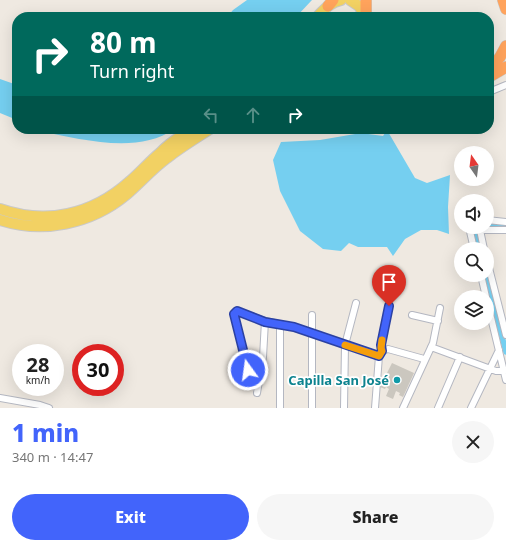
<!DOCTYPE html>
<meta charset="utf-8">
<style>
:root{--surface:#fff;--page:#f6f6f6;--text:#222;--muted:#767676;--accent:#4264fb}
body{margin:0;font-family:"Noto Sans",sans-serif;background:var(--page);color:var(--text);height:100vh;display:flex;flex-direction:column;font-size:15px;white-space:nowrap}
*{box-sizing:border-box;margin:0}
p{font-size:13px;color:var(--muted)}
.icon{flex:none;width:22px;height:22px;fill:none;stroke:currentColor;stroke-width:2;stroke-linecap:round;stroke-linejoin:round}
.map{position:relative;height:408px;overflow:hidden}
.drawer{display:flex;flex-direction:column;background:var(--surface);flex:1}
.drawer>*{flex:none}
.top-card{position:absolute;left:12px;top:12px;width:482px;height:122px;border-radius:16px;box-shadow:0 4px 16px #0002;background:#00695c;color:#fff;overflow:hidden}
.needle{width:26px;rotate:346deg}
.buttons{position:absolute;left:454px;top:146px;display:grid;gap:8px}
.buttons a{display:grid;place-items:center;width:40px;height:40px;border-radius:50%;background:var(--surface);box-shadow:0 4px 16px #0002;font-size:20px}
.speed{position:absolute;left:12px;top:344px;display:flex;gap:8px;font-size:20px;font-weight:700;text-align:center}
.speed>*{display:grid;place-content:center;width:52px;height:52px;border-radius:50%;background:var(--surface);box-shadow:0 4px 16px #0002;line-height:1}
.speed small{font-size:10px;font-weight:400}
.speed .limit{border:6px solid #d22;background:#fff;color:#111}
.pin{position:absolute;display:grid;place-items:center;width:34px;height:34px;color:#fff;margin:-41px -17px;border-radius:50% 50% 50% 0;rotate:-45deg;box-shadow:0 0 4px #0007}
.pin .icon{rotate:45deg}
.me{position:absolute;width:44px;margin:-22px;rotate:346deg;stroke-linejoin:round;filter:drop-shadow(0 0 3px #0008)}
.turn{display:flex;align-items:center;gap:14px;height:84px;padding:0 12px;font-size:18px}
.turn .icon{width:52px;height:52px;stroke-width:2.5}
.turn b{display:block;font-size:28px;line-height:34px}
.lanes{display:flex;align-items:center;height:38px;padding:0 12px;background:#0003;justify-content:center;gap:20px;direction:ltr}
.lanes .off{opacity:.35}
.round{display:grid;place-items:center;flex:none;width:42px;height:42px;border-radius:21px;background:var(--page)}
.head{display:flex;align-items:center;justify-content:space-between;height:68px;padding:0 12px}
h1{font-size:24px;font-weight:800;line-height:30px;color:var(--accent)}
.button{display:flex;gap:8px;margin-top:auto;padding:8px 12px}
.button a{flex:1;height:46px;border-radius:24px;background:var(--accent);color:#fff;font-size:16px;font-weight:800;line-height:46px;text-align:center}
.button a+a{background:var(--page);color:var(--text)}
.map>svg:first-child{display:block}
.water{fill:#75cff0}
.lines{fill:none;stroke-linecap:round;stroke-linejoin:round}
.canal{stroke:#75cff0;stroke-width:5.5}
.building{fill:#cbc7bf}
.minor-casing{stroke:#b4b7c1;stroke-width:8}
.primary-casing{stroke:#c9c9c9;stroke-width:12}
.motorway-casing{stroke:#c9c9c9;stroke-width:12}
.minor{stroke:#fff;stroke-width:6}
.primary{stroke:#f2d163;stroke-width:10}
.motorway{stroke:#ffa35c;stroke-width:11}
.route-casing{stroke:#2b41a3;stroke-width:10}
.route{stroke:#4264fb;stroke-width:7}
.slow{stroke:#f59e0b;stroke-width:7}
.culture-dot{fill:#0f9aa8;stroke:#fff;stroke-width:1.5}
.labels{text-anchor:middle;dominant-baseline:central;stroke-width:3.5;stroke-linejoin:round;paint-order:stroke}
.culture-label{font-size:13px;font-weight:bold;fill:#0d838f;stroke:#fff;text-anchor:end}
</style>
<div class="map">
<svg width="506" height="408" viewBox="0 0 506 408">
<rect width="100%" height="100%" fill="#efe9e1"/>
<path class="water" d="M247,0H312L296,17H227L233,10Z
M0,79L17,85V120L0,113Z
M36,129H174C138,155 80,139 40,131Z
M387,130L415,178L427,183L450,175L448,207L449,234L437,230H421L405,239L393,256L387,247H358L349,243L341,251L323,249L300,231L280,191L273,160L281,142L320,140L361,133L383,136Z"/>
<g class="lines">
<path class="canal" d="M487,226L506,227
M479,227L475,231L480,249
M486,275L506,352"/>
</g>
<path class="building" d="M392,363L414,373L403,397L399,395L400,393L396,391L393,399L386,396L389,389L386,387L385,389L380,387Z"/>
<g class="lines">
<defs>
<path id="minor" d="M489,92L506,85
M487,220L506,222
M469,227L474,249
M484,249L480,230H506
M487,260L506,335
M481,275L486,297
M487,301L506,380
M412,315L438,321
M431,347L496,371H504
M382,351L381,345L389,306
M258,387L252,386L251,383L234,314L237,311L265,321L293,327L379,356
M257,393L263,357L265,321
M0,398L40,405L49,408
M280,408V324
M312,408V315
M344,408L345,345L356,303
M375,408L379,356L382,351L388,349L424,359
M403,408L433,343L440,308
M438,408L460,357
M471,408L499,350"/>
<path id="primary" d="M350,0L359,6L366,17
M317,17C324,10 330,2 341,0
M0,209C46,225 92,215 129,182C140,173 149,162 160,153C169,143 181,136 192,129
M0,220C43,234 91,224 126,195C140,183 152,169 167,158C181,147 196,138 210,129"/>
<path id="motorway" d="M503,0L506,9
M328,6L333,0
M366,17V0
M489,70L500,57L506,46
M489,77L506,67"/>
</defs>
<use href="#minor" class="minor-casing"/>
<use href="#primary" class="primary-casing"/>
<use href="#motorway" class="motorway-casing"/>
<use href="#minor" class="minor"/>
<use href="#primary" class="primary"/>
<use href="#motorway" class="motorway"/>
</g>
<g class="lines">
<defs>
<path id="route" d="M248,370L234,314L237,311L265,322L294,327L379,356L382,351L381,345L389,306"/>
</defs>
<use href="#route" class="route-casing"/>
<use href="#route" class="route"/>
<path class="slow" d="M345,345L379,356L382,351L381,348L382,340"/>
</g>
<circle class="culture-dot" cx="397" cy="380" r="4"/>
<g class="labels">
<g class="culture-label">
<text x="389" y="380">Capilla San José</text>
</g>
</g>
</svg>
<div class="buttons">
<a><svg class="needle" viewBox="-14 -14 28 28"><path d="M0-13l5 13h-10z" fill="#e53935"/><path d="M0 13l5-13h-10z" fill="#767676"/></svg></a>
<a><svg class="icon" aria-label="sound" viewBox="0 0 24 24"><path d="M4 9h4l5-4v14l-5-4H4zM17 9q2 3 0 6"/></svg></a>
<a><svg class="icon" aria-label="search" viewBox="0 0 24 24"><circle cx="10" cy="10" r="6"/><path d="M15 15l6 6"/></svg></a>
<a><svg class="icon" aria-label="layers" viewBox="0 0 24 24"><path d="M12 4l9 5-9 5-9-5zM3 14l9 5 9-5"/></svg></a>
</div>
<div class="speed"><div>28<small>km/h</small></div><div class="limit">30</div></div>
<div class="pin" style="left:389px;top:306px;background:#d93025"><svg class="icon" aria-label="arrive" viewBox="0 0 24 24"><path d="M6 21V4h12l-3 4 3 4H6"/></svg></div>
<svg class="me" style="left:248px;top:370px" viewBox="-20 -20 40 40"><circle r="17" fill="#4264fb" stroke="#fff" stroke-width="3"/><path d="M0-11L8 9 0 5-8 9z" fill="#fff"/></svg>
<div class="top-card">
<div class="turn"><svg class="icon" aria-label="right" viewBox="0 0 24 24"><path d="M7 20v-9h11M14 6l5 5-5 5"/></svg><div><b>80 m</b>Turn right</div></div>
<div class="lanes"><svg class="icon off" aria-label="left" viewBox="0 0 24 24"><path d="M17 20v-9H6M10 6l-5 5 5 5"/></svg><svg class="icon off" aria-label="ahead" viewBox="0 0 24 24"><path d="M12 20V5M6 11l6-6 6 6"/></svg><svg class="icon" aria-label="right" viewBox="0 0 24 24"><path d="M7 20v-9h11M14 6l5 5-5 5"/></svg></div>
</div>
</div>
<section class="drawer">
<div class="head"><div><h1>1 min</h1><p>340 m · 14:47</p></div><a class="round"><svg class="icon" aria-label="close" viewBox="0 0 24 24"><path d="M6 6l12 12M18 6L6 18"/></svg></a></div>
<div class="button"><a>Exit</a><a>Share</a></div>
</section>
